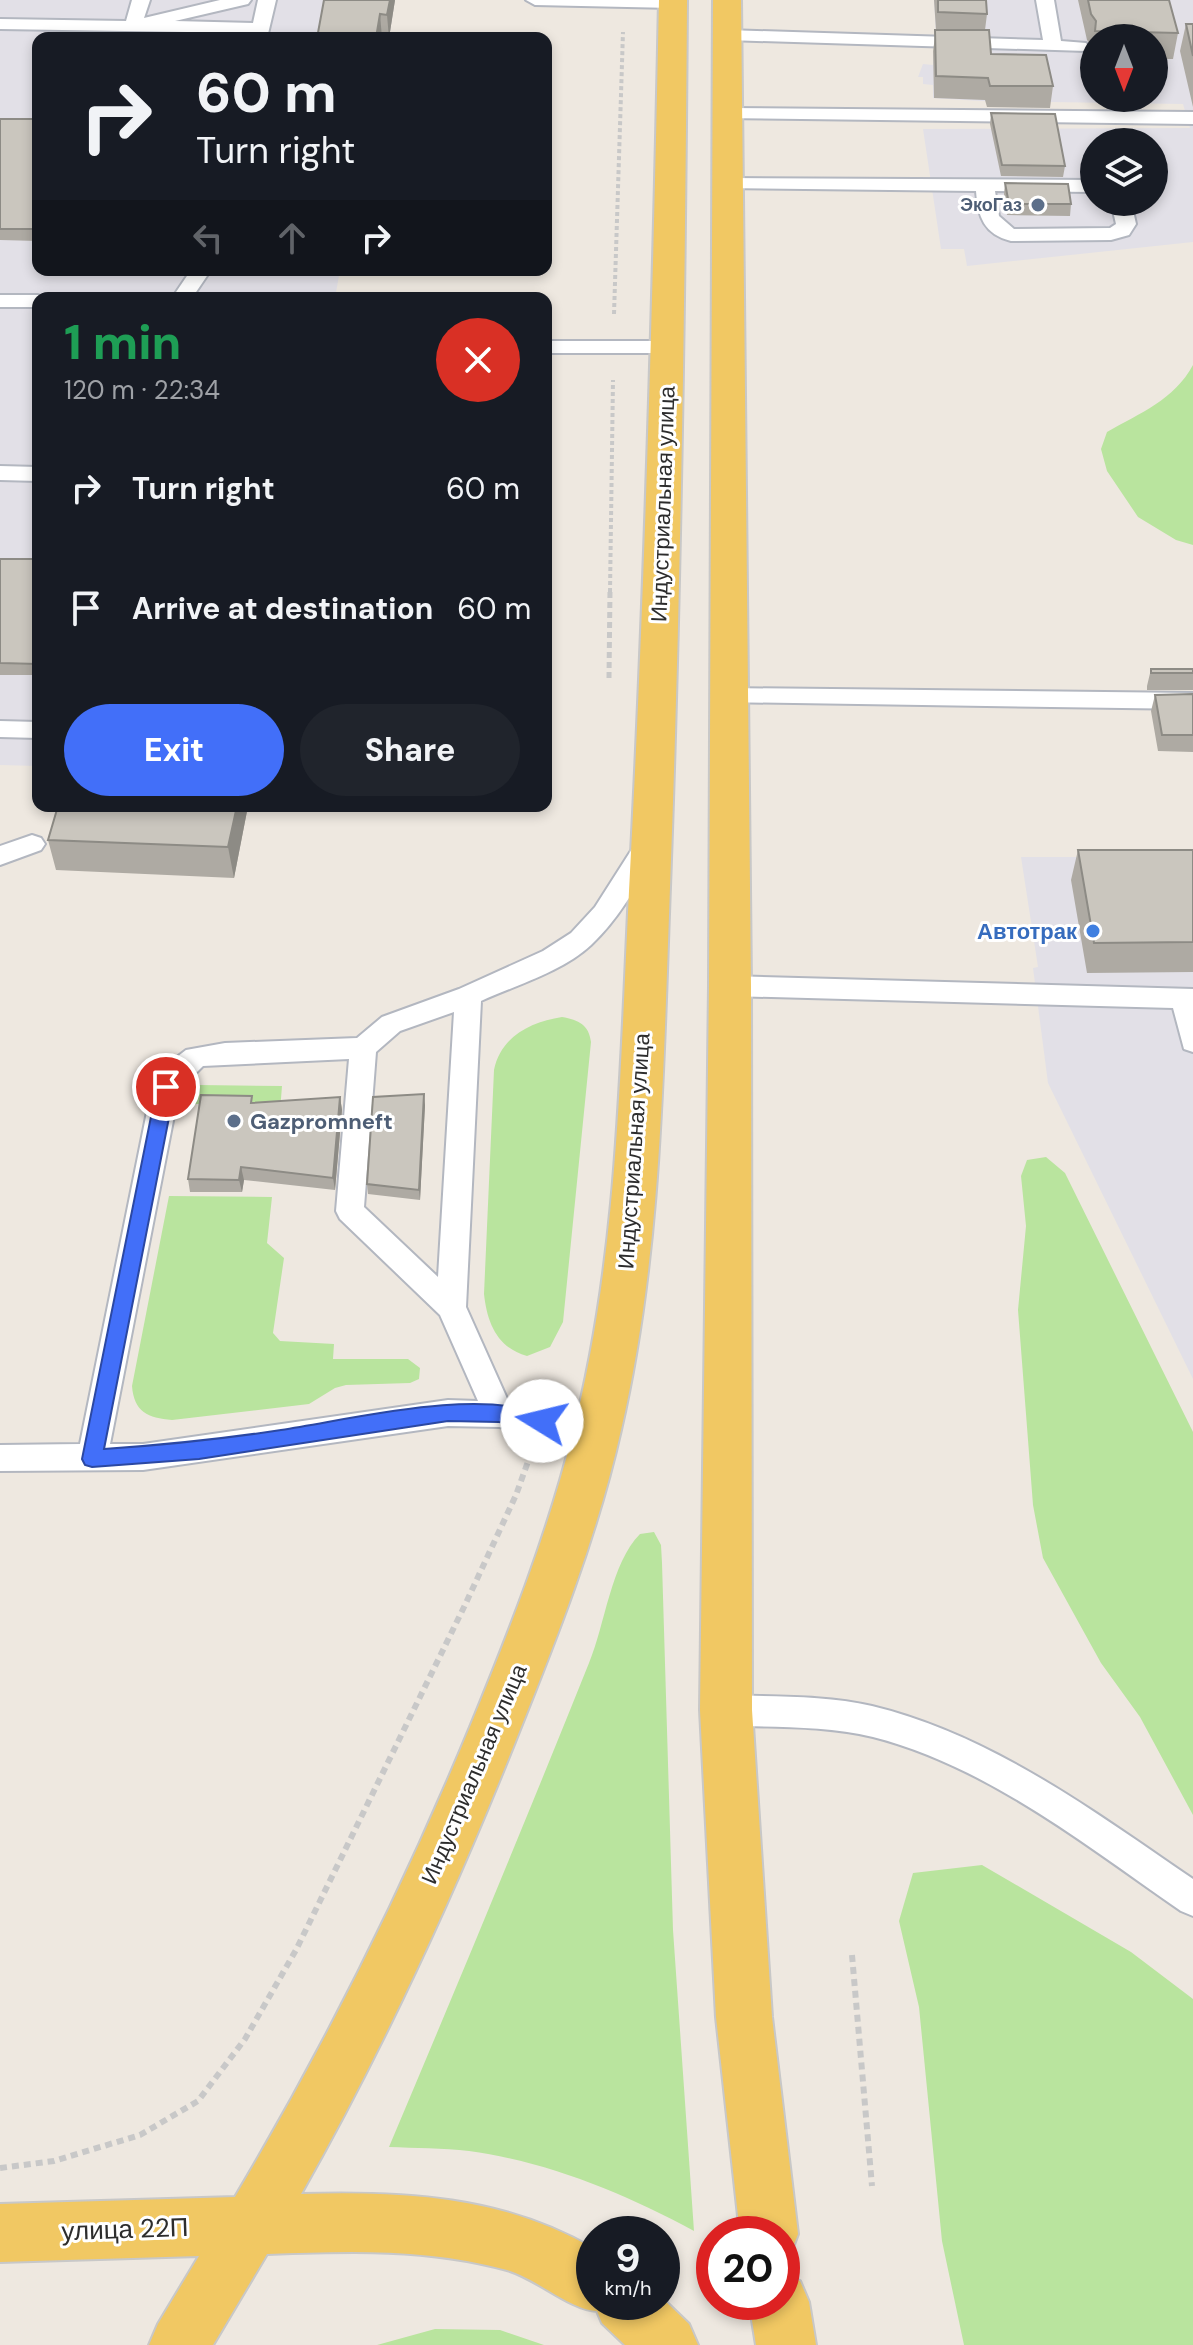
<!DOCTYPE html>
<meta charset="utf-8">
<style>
:root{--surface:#171b24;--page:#20242c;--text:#f1f3f6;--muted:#9ea1a6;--accent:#426ff9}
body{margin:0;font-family:"DM Sans",sans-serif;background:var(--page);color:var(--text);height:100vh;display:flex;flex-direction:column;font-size:30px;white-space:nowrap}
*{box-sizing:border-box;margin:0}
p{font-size:26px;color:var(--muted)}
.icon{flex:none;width:44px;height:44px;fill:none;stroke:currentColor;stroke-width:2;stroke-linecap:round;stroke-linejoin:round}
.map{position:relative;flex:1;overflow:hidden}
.side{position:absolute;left:32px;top:292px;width:520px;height:520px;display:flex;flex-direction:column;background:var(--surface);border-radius:16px;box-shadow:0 4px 12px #0003}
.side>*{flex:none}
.banner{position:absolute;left:32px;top:32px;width:520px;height:244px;border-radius:16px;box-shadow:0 4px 12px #0003;background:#171b24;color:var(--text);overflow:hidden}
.needle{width:52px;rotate:180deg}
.fabs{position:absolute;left:1080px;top:24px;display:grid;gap:16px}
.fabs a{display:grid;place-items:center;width:88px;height:88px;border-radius:50%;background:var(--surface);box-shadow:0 4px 12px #0003;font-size:40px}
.speed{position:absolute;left:576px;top:2216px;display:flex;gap:16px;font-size:40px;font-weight:700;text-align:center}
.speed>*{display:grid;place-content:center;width:104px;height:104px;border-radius:50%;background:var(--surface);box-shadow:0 4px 12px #0003;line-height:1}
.speed small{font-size:20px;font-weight:400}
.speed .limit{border:12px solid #d22;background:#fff;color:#111}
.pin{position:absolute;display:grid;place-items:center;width:68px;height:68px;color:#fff;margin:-34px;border:4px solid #fff;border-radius:50%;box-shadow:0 2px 8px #0007}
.me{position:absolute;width:88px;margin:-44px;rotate:279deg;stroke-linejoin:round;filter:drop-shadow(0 0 6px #0008)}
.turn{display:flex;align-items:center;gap:28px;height:168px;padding:0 32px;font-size:36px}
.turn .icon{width:104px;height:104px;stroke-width:2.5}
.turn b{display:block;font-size:56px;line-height:68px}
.lanes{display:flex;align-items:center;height:76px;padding:0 32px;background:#0003;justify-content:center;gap:40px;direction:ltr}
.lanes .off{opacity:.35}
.round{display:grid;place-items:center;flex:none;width:84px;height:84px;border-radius:42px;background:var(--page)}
.summary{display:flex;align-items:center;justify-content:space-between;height:136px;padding:0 32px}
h1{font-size:48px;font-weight:800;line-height:60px;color:#1e9e55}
.cta{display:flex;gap:16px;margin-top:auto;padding:16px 32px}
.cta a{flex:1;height:92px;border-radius:48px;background:var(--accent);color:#fff;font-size:32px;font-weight:800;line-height:92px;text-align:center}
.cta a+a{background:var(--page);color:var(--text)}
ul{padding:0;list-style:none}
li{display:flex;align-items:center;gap:24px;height:120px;padding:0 32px}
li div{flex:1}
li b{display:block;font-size:30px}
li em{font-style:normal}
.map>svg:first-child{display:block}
.industrial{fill:#e2e0e7;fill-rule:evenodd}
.green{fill:#b9e49e}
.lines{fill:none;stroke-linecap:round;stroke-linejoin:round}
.service-casing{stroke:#b3b7c0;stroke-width:4}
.primary-casing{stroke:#c8c8c8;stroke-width:4}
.path-far2{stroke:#c8c8c8;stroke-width:4;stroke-dasharray:4 3;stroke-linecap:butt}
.path-far1{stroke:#c8c8c8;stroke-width:5;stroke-dasharray:6 4;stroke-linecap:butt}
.path{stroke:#c8c8c8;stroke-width:6;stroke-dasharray:7 5;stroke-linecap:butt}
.service{fill:#fff;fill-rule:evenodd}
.primary{fill:#f1c863;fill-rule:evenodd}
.wall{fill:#aeaaa3}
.shaded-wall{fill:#8d8b85}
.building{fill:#cac6be;stroke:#8d8b85;stroke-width:2}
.route{fill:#426ff9;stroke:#2b48a2;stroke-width:2}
.service-dot{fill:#5c6f8a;stroke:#fff;stroke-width:3}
.shop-dot{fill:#3f7fe0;stroke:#fff;stroke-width:3}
.labels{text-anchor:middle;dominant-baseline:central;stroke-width:6;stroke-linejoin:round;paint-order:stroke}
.far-service-label{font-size:18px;font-weight:bold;fill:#4e5e75;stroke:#fff;text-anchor:end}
.street-label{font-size:22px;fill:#2d2d2d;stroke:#fff}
.shop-label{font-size:22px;font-weight:bold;fill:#366cbe;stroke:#fff;text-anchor:end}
.service-label{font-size:22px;font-weight:bold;fill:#4e5e75;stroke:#fff;text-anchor:start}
.near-street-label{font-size:26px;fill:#2d2d2d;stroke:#fff}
</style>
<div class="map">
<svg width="1193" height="2345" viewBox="0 0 1193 2345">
<rect width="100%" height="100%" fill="#eee8e0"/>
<path class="industrial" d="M0,0H395L389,38H38V270H340L335,298H38V766L0,765Z
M934,0H1193V242L967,266L964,249H941L923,129L1190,128L1183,104L981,101L933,98V85L923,84V77H918L923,64L933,65V51H937ZM1094,38H1154V98H1094ZM1094,142H1154V202H1094Z
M1021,857H1193V1379L1048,1083L1033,968L1038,967Z"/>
<path class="green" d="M1193,365V545L1176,540L1138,517L1107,471L1101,449L1107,432C1140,413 1174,400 1193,365Z
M562,1017C579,1020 589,1025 591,1042L563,1322L550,1347L527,1356C497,1348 487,1322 484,1294L494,1070C501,1036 531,1022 562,1017Z
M199,1085L282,1086L280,1111L263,1104H180L184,1093Z
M1046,1157L1065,1173L1193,1432V1815L1140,1717L1101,1663L1043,1558L1033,1505L1018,1310L1026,1226L1021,1176L1027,1160Z
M169,1196L272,1197L267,1243L284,1258L273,1333L280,1341L334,1344L333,1359H408L420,1368L419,1379L410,1383L346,1385L335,1388L309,1404L172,1420C148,1418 134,1412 132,1386Z
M654,1532L661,1545L662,1563L673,1930L694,2231C624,2193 548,2162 469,2151C443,2148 415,2148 389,2147C457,1986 524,1825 589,1663C605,1625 611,1563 640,1534Z
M982,1865L1131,1952L1193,1999V2345H964L942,2241L919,2007L899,1921L913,1873Z
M435,2329L500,2330L544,2345H377Z"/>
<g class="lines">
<defs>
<path id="service" d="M132,0H150L144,18L220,0H251L248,4L175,21L253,23L258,0H276L267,38H249L250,33L0,29V19L126,21Z
M526,0H680L682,3L673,8L535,5Z
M1036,0H1054L1061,41L1086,43L1089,47L1086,51L727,40L718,35L727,30L1043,40Z
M727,108L1193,112V124L720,118L718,114Z
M728,178L1094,180V192L995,191L999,216L1014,229L1110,228L1116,224L1111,202H1131L1136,224L1129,235L1111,240L1011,241C984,234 978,217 976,191L721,188L718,184L721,180Z
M191,270H211L192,298H172Z
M0,295H38L46,298H38V307H0Z
M546,341H669L679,347L669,353H546Z
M0,466L38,467V481L0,480Z
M729,688L1193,693V709L721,702L717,696L721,690Z
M0,721L38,722V738L0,737Z
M32,835L41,838L45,844L41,850L0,865V846Z
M648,835L657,838L661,844C641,879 620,918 591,945C562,972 516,985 481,1001L466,1307L509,1403L608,1421L612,1430L608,1439L597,1443L499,1427L448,1426L143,1470L0,1471V1445L80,1444L152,1087L169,1063L186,1050L225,1043L357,1038L382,1017L459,989L543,951L571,933L595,907L639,838ZM454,1012L438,1277L364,1207L376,1052L400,1031ZM349,1059L336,1211L340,1219L440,1315L478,1401L448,1400L143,1444H110L179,1090L203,1066Z
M730,976L1193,989V1052L1184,1049L1173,1008L730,996L721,993L717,986L721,979Z
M726,1695C774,1697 825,1695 872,1706C992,1735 1093,1811 1193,1879V1916L1181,1911C1085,1845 987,1766 873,1737C825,1725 774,1728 726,1725L714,1721L710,1710L714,1699Z"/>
<path id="primary" d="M659,0H687C685,296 681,592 670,887C663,1069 662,1252 621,1430C597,1537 556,1640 515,1742C453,1897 383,2049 301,2194C403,2191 504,2196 594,2249V2302H662V2298L689,2324L698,2345H625L602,2323L597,2311C570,2310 536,2278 507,2270C428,2248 348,2251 267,2254L213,2345H149L158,2324L199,2256L0,2262V2204L235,2197C325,2046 403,1889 470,1727C509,1632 547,1536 572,1436C618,1259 620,1073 629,891C645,594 653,297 659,0Z
M713,0H741L751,986L752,1710L772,2017L798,2234L790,2255L782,2258V2234H740L716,2017L700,1710L709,986Z
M782,2273L800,2281L809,2302L816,2345H756L749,2302H782Z"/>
</defs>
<use href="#service" class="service-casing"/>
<use href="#primary" class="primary-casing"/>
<path class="path-far2" d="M614,314L623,32
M610,592L613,380"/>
<path class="path-far1" d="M609,678L610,590"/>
<path class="path" d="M852,1955L872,2186
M0,2168L54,2161L140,2135L198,2101L245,2039L296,1950L465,1605L516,1495L530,1456"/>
<use href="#service" class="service"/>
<use href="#primary" class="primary"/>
</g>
<path class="wall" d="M395,0L389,38H317Z
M934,0H986L987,14L985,30L991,54L1053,86L1050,108L987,107L985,100L934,98L933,51L936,30Z
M1078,0H1169L1178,33L1173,59H1154V38H1094V57H1091L1092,47L1087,40Z
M1186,24H1193V107L1180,51Z
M991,113L1065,166L1063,177L1001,176L990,124Z
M0,119H38V241L0,240Z
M1005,183L1071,204L1070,216L1007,215L1004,194Z
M268,270H340L339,273Z
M0,559H38V675H0Z
M1151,669H1193V690H1147V686Z
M1193,694V752L1158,751L1151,711L1155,695Z
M58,806H248L234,878L56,870L48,840Z
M1078,850H1193V972L1087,973L1071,880Z
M340,1097L342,1110L335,1190L244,1180L242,1192H190L188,1179L253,1103Z
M425,1105L420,1200L368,1194L367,1184Z"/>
<path class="shaded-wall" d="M390,0H395L389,38L387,15Z
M380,14L382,38H376Z
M237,806H248L234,878L228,847Z
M424,1094L425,1105L420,1200L419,1190Z
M340,1097L342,1110L335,1190L333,1178Z
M241,1167L244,1180L242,1192L239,1180Z"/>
<path class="building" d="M324,0H390L387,15L380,14L376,38H317Z
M938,0H986L987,14L938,12Z
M1088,0H1169L1178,33L1095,31L1096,21L1091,14Z
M1186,24H1193V56Z
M935,30H989L991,54L1046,55L1053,86H990L988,78L936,76Z
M991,113L1055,114L1065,166L1002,165Z
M0,119H38V229H0Z
M1005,183L1068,184L1071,204H1009Z
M0,559H38V664L0,663Z
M1151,669H1193V673H1151Z
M1193,694V735H1162L1155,695Z
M58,806H237L228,847L48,840Z
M1078,850H1193V942L1094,943Z
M424,1094L419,1190L367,1184L373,1097Z
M201,1095L252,1096L251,1103L340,1097L333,1178L241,1167L239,1180L188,1179Z"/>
<path class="route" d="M166,1080L175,1087L104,1449C163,1445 222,1439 281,1430C359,1418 474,1388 549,1415L552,1421L549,1427L542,1429L499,1422L448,1421L199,1459L92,1467L85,1465L82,1459L157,1087Z"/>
<g class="service-dot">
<circle cx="1038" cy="205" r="8"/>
<circle cx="234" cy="1121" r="8"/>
</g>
<circle class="shop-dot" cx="1093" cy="931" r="8"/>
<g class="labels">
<g class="far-service-label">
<text x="1022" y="205">ЭкоГаз</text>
</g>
<g class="street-label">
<text transform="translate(663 504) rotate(-88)">Индустриальная улица</text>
<text transform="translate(634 1151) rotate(-86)">Индустриальная улица</text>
<text transform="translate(474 1774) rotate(-67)">Индустриальная улица</text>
</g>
<g class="shop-label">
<text x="1077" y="931">Автотрак</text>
</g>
<g class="service-label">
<text x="250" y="1121">Gazpromneft</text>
</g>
<g class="near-street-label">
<text transform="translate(125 2229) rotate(-2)">улица 22П</text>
</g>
</g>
</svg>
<div class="fabs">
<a><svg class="needle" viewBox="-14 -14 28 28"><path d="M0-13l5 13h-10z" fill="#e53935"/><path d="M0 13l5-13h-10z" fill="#9ea1a6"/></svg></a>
<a><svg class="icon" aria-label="layers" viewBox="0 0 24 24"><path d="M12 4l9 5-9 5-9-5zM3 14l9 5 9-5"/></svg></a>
</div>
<div class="speed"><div>9<small>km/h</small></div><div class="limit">20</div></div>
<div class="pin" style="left:166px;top:1087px;background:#d93025"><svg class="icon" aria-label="arrive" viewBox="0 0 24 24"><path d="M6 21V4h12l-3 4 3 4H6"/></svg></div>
<svg class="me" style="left:542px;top:1421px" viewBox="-20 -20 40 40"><circle r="19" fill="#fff"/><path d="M0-13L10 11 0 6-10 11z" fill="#426ff9"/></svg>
<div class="banner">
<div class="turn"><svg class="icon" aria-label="right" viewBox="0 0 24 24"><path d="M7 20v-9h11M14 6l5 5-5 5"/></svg><div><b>60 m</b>Turn right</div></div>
<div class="lanes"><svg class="icon off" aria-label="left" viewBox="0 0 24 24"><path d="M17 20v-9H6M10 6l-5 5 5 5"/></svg><svg class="icon off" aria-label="ahead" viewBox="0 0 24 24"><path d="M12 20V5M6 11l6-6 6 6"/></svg><svg class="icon" aria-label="right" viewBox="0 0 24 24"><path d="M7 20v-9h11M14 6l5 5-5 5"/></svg></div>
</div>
<section class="side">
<div class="summary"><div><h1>1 min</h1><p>120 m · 22:34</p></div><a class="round" style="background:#d93025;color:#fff"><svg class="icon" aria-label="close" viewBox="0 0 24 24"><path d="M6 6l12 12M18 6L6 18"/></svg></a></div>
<ul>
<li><svg class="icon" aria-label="right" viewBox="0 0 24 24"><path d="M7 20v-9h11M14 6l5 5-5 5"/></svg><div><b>Turn right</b></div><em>60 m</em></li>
<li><svg class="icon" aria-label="arrive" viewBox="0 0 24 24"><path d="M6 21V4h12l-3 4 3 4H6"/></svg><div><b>Arrive at destination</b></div><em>60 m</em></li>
</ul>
<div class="cta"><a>Exit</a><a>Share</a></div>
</section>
</div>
